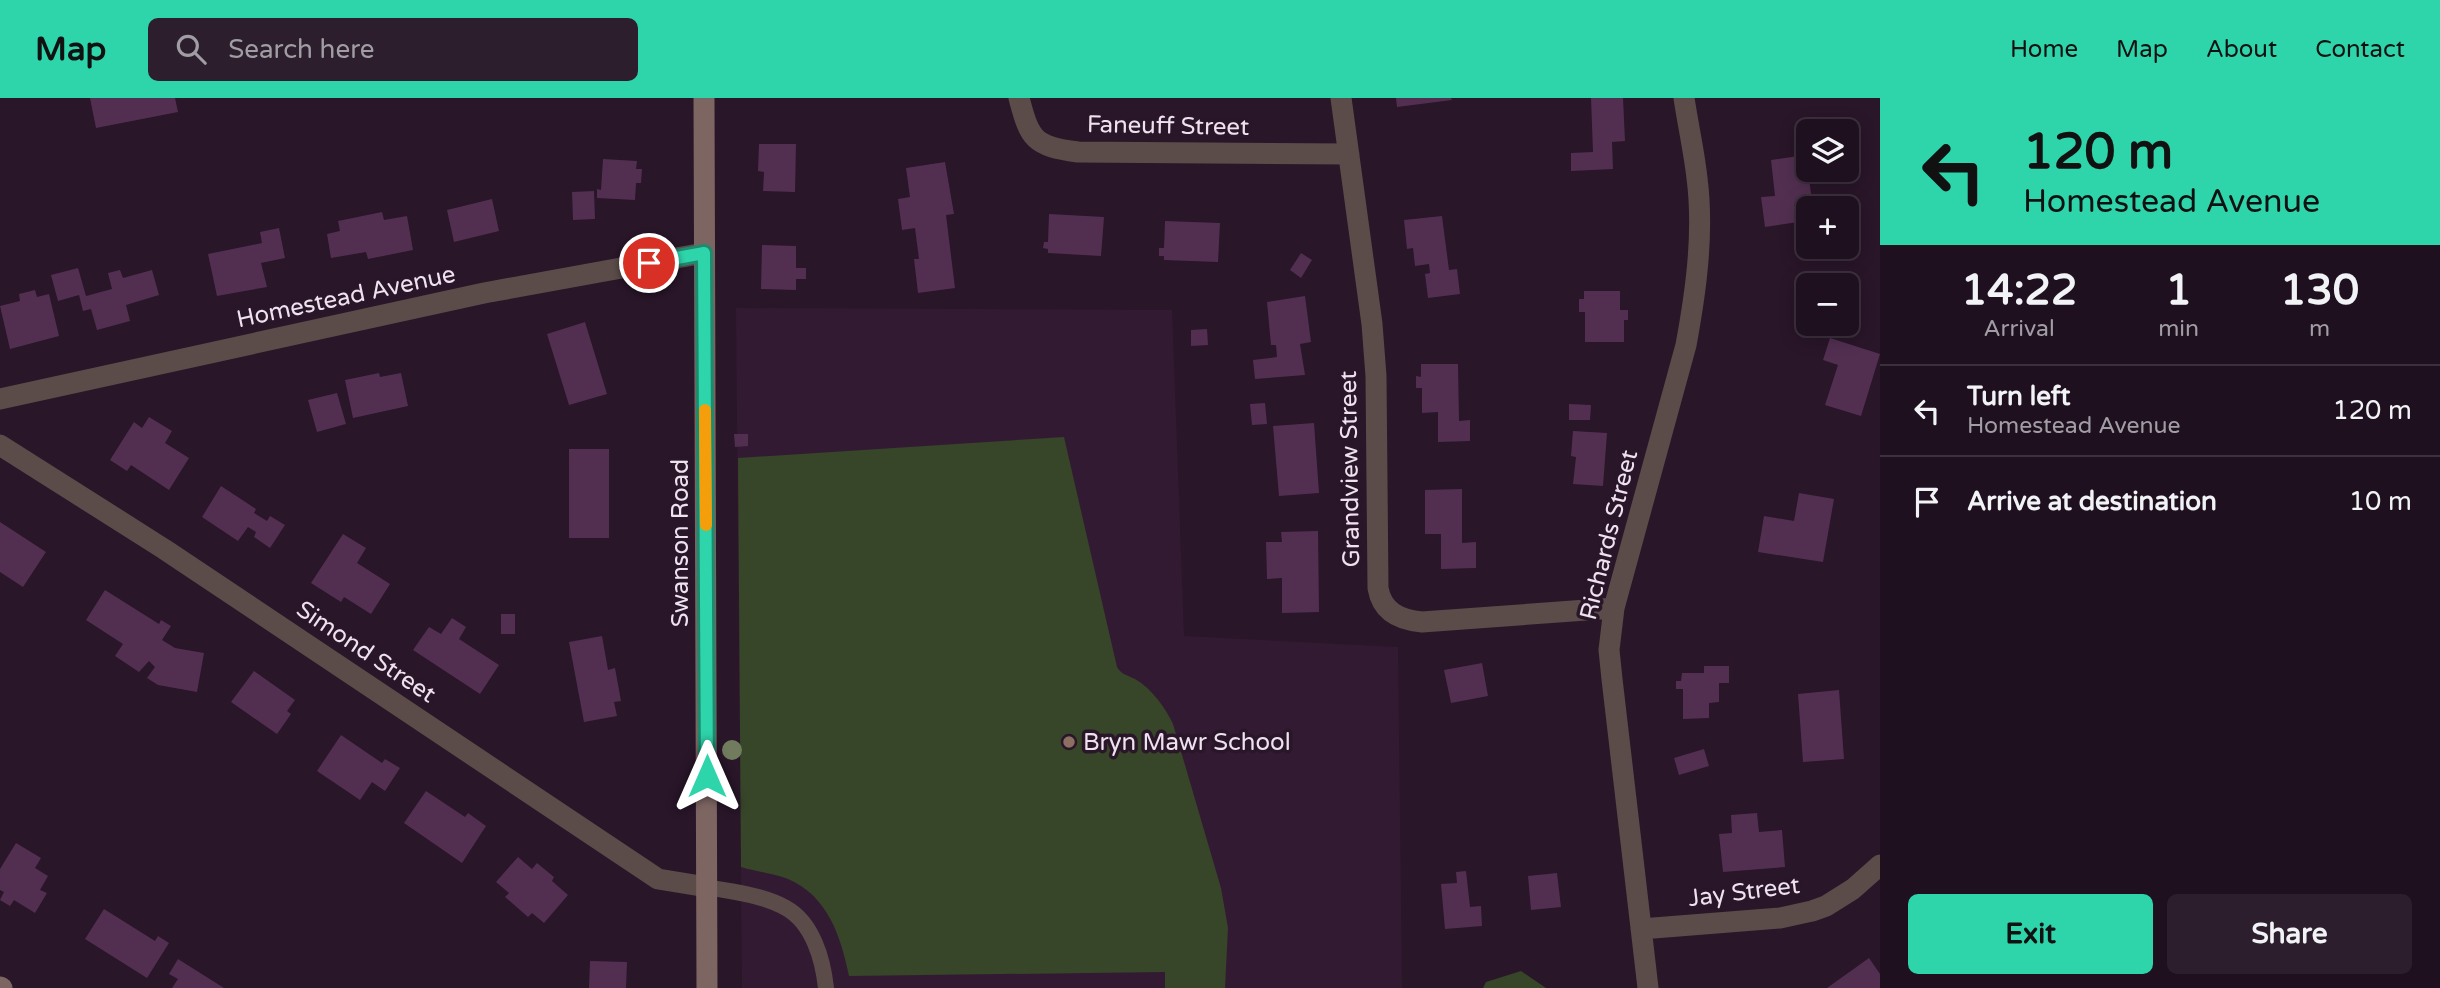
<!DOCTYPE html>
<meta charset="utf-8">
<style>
:root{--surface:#1f101f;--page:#2c1e2c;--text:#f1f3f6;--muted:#a19da4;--line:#3c303d;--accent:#2ed4aa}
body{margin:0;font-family:"Varela Round",sans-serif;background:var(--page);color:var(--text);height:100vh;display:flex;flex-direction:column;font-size:26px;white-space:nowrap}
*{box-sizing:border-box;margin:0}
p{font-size:23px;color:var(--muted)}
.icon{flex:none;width:38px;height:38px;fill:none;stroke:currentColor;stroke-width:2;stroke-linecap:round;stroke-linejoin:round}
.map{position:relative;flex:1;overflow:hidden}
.side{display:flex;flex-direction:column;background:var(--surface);width:560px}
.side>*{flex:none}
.banner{background:#2ed4aa;color:#111;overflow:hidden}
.tools{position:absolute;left:1796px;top:21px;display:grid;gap:14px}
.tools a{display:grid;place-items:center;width:63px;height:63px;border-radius:10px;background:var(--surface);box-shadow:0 4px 18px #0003,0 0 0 2px var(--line);font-size:35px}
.pin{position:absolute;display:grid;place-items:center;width:60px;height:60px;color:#fff;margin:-30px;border:4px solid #fff;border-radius:50%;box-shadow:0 2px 7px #0007}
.me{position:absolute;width:77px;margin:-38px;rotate:0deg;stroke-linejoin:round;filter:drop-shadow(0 0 5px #0008)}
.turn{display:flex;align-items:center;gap:24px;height:147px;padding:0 28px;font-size:32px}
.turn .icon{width:91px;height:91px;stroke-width:2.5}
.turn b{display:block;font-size:49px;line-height:60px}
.eta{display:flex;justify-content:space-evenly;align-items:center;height:119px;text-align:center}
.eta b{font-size:42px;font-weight:700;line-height:49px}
.cta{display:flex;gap:14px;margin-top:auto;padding:14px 28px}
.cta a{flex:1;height:80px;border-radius:10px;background:var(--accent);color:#111;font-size:28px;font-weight:700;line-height:80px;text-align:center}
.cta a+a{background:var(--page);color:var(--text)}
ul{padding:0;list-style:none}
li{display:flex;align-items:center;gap:21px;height:91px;padding:0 28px;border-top:2px solid var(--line)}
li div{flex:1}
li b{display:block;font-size:26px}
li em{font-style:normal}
header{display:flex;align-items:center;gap:42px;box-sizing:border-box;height:98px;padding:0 35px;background:var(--accent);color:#111}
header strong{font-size:33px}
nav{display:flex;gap:38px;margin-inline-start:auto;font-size:24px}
.search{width:490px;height:63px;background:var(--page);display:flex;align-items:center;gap:18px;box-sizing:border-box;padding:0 24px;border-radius:10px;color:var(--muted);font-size:26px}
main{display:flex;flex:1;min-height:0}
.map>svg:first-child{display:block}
.built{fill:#331a33}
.green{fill:#374529}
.building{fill:#522f51}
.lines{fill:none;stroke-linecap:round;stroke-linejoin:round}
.lane{stroke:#5b4c49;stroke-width:16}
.street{stroke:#5b4c49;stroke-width:21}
.secondary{stroke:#7d6562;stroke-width:21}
.tree{fill:#717c5e}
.route-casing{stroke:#1e8a6e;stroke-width:18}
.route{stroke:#2ed4aa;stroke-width:12}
.slow{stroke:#f59e0b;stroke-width:12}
.education-dot{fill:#8d6e63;stroke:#291629;stroke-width:2.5}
.labels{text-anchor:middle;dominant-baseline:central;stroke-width:7;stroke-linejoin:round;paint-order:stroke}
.street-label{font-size:24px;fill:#efe2ef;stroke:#291629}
.poi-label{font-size:24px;fill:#efe2ef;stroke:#291629;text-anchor:start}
</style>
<header>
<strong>Map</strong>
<div class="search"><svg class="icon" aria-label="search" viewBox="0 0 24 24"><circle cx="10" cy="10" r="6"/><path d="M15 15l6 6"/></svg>Search here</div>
<nav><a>Home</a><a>Map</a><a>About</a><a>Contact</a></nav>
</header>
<main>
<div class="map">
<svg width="1880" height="890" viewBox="0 0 1880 890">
<rect width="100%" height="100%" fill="#291629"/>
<path class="built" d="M736,210L1172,212L1184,538L1398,549L1402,890H742Z"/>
<path class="green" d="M1064,339L1117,569C1122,577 1127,577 1135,581C1152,591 1165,609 1173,626L1221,790L1228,830L1225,890H1165V874L849,878C841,839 828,798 788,781C773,775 757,774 741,769L738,360Z
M1521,873L1546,890H1483L1486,884Z"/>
<path class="building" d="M90,0H175L178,14L96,30Z
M1396,0H1451L1452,2L1397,9Z
M1591,0H1623L1625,43L1612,44L1613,71L1571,73V55L1593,54Z
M759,46H796L795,94L763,93L764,74L758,73Z
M1806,57L1811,96L1802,97L1805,123L1765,129L1761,99L1775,98L1771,62Z
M603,61L637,63L636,71H642L641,85H636L635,102L597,100V91L601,92Z
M945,64L954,116L946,117L955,190L918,195L914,161H919L915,130L902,132L898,101L910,99L906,70Z
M594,93L595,121L573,122L572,94Z
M492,101L499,133L454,144L447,112Z
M382,114L384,122L407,118L413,152L368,161L366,154L331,160L327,136L340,133L338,123Z
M1049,116L1104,119L1101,158L1048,155V151L1043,150L1044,144H1048Z
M1442,118L1449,172L1457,171L1460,196L1428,200L1425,176L1430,175L1429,166L1415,168L1413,150L1407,151L1404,122Z
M1165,123L1220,125L1218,164L1164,162V158H1159V150H1164Z
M279,130L285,160L261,165L267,189L217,198L208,156L262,145L260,134Z
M762,147L796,148V170H806V181H796V192L761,191Z
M1301,155L1312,162L1301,180L1290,172Z
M78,170L86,198L112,191L108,175L120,172L123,180L152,172L159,197L126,207L130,223L97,232L91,211L83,213L79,197L58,203L51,177Z
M35,192L37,199L49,196L59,238L10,251L0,208L20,203L19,196Z
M1584,193H1620V212H1628V222H1624V244H1585V214H1579V201H1584Z
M1305,198L1311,244L1300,246L1305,277L1255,281L1253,262L1277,259L1276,247H1271L1267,204Z
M585,224L607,296L569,307L547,236Z
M1207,231L1208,247L1191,248V232Z
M1830,240L1880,256L1861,318L1825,307L1838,267L1823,262Z
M1421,266H1458L1459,323L1470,322V343L1438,344V314L1422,315V290H1416V278L1421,279Z
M379,275L380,279L401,275L408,308L353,320L345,282Z
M337,295L346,326L317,334L308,302Z
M1265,305L1267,326L1252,327L1250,306Z
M1569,306L1591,307L1590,322H1569Z
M149,319L172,333L165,345L189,360L169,392L131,367L127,373L110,362L134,324L142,330Z
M1314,325L1319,395L1279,398L1273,328Z
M1573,333L1607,335L1603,388L1573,386L1576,359L1571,358Z
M734,336H748V348L735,349Z
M569,351H609V440H569Z
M221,388L256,411L254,415L267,423L270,418L285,427L270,450L254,439L256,434L248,429L238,443L202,419Z
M1462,391V445L1476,444V470L1441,471V436H1425V392Z
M1799,395L1834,401L1823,464L1758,454L1764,418L1794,423Z
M0,424L46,454L23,489L0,474Z
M1318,433L1319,514L1282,515V480L1267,481L1266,444H1282L1281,434Z
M343,436L366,450L357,465L390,486L371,516L344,499L341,504L311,485Z
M105,492L159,526L161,522L171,528L162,542L175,550L204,555L197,594L158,587L147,580L155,569L149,563L139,574L115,558L123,546L86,522Z
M501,516H515V536H501Z
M452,520L466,529L459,541L499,567L480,596L413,552L429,529L441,536Z
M602,538L608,572L615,570L621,603L614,604L617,618L584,624L569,544Z
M1482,565L1488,598L1451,605L1444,572Z
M1704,568H1729V585H1719V604L1709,605V620L1683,621V591H1676V583H1681L1682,575H1704Z
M254,573L295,602L287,613L291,616L277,636L231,604Z
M1839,592L1844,661L1803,664L1798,596Z
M341,637L382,665L385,661L400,670L385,693L372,684L360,702L317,673Z
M1704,651L1709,668L1679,677L1674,660Z
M426,693L465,719L468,715L486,728L462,765L404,725Z
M1757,715L1759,734L1782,732L1785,769L1723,774L1719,736L1732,735L1731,717Z
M16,745L41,760L35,770L48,778L40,792L47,795L35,815L14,802L10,808L0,802L4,794L0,792V771Z
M518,759L532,771L537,765L554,779L552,783L568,797L544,825L532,815L528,819L505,799L509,795L496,784Z
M1466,773L1470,809L1481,808L1482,828L1445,831L1441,786L1457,785L1456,774Z
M1557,775L1561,809L1531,812L1528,778Z
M104,811L155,843L158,838L169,845L147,880L85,841Z
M1869,860L1880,876V890H1827Z
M178,861L224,890H172L178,881L169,876Z
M590,863L627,864L626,890H589Z"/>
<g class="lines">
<path class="lane" d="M707,789C733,794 764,797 786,810C813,825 823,862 826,890"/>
<path class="street" d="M1019,0C1030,42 1034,48 1078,54L1349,56
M1341,0L1372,226L1376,278L1378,490C1382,514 1400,522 1422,524L1614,510
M0,301L484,195L704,155
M0,347L164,451L658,781L707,789
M1641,831L1780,820L1812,813L1826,808L1853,791L1880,767
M1648,890L1612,581L1609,552L1614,510L1686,247C1696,193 1704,135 1697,80C1694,53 1688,27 1684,0"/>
<path class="secondary" d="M704,0L707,890
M0,889L2,890"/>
</g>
<circle class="tree" cx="732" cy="652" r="10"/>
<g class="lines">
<defs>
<path id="route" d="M649,165L704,155L707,678"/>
</defs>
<use href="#route" class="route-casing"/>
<use href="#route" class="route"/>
<path class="slow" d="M705,312L706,427"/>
</g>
<circle class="education-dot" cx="1069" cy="644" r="7"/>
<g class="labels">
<g class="street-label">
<text transform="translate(1168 28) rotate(1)">Faneuff Street</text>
<text transform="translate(346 199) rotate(-12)">Homestead Avenue</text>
<text transform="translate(1350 371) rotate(-91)">Grandview Street</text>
<text transform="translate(1609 437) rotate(-76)">Richards Street</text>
<text transform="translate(680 445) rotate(-90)">Swanson Road</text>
<text transform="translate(366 554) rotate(34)">Simond Street</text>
<text transform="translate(1744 794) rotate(-7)">Jay Street</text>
</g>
<g class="poi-label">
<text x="1083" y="644">Bryn Mawr School</text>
</g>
</g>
</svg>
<div class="tools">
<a><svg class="icon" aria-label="layers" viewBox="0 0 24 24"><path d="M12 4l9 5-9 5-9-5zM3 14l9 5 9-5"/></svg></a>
<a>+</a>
<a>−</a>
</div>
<div class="pin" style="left:649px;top:165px;background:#d93025"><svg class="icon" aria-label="arrive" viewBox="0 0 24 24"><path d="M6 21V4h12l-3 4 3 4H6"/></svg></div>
<svg class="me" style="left:707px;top:678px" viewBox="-20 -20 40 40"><path d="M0-17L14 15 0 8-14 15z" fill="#2ed4aa" stroke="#fff" stroke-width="4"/></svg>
</div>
<section class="side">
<div class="banner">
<div class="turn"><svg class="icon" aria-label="left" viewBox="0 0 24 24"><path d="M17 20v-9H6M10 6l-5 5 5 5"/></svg><div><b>120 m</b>Homestead Avenue</div></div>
</div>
<div class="eta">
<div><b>14:22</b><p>Arrival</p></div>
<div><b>1</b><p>min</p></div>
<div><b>130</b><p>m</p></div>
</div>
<ul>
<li><svg class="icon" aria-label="left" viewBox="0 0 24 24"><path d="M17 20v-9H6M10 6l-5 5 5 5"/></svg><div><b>Turn left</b><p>Homestead Avenue</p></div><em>120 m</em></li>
<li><svg class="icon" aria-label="arrive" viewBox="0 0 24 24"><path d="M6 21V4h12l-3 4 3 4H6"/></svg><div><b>Arrive at destination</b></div><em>10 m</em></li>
</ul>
<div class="cta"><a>Exit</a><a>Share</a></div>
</section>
</main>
